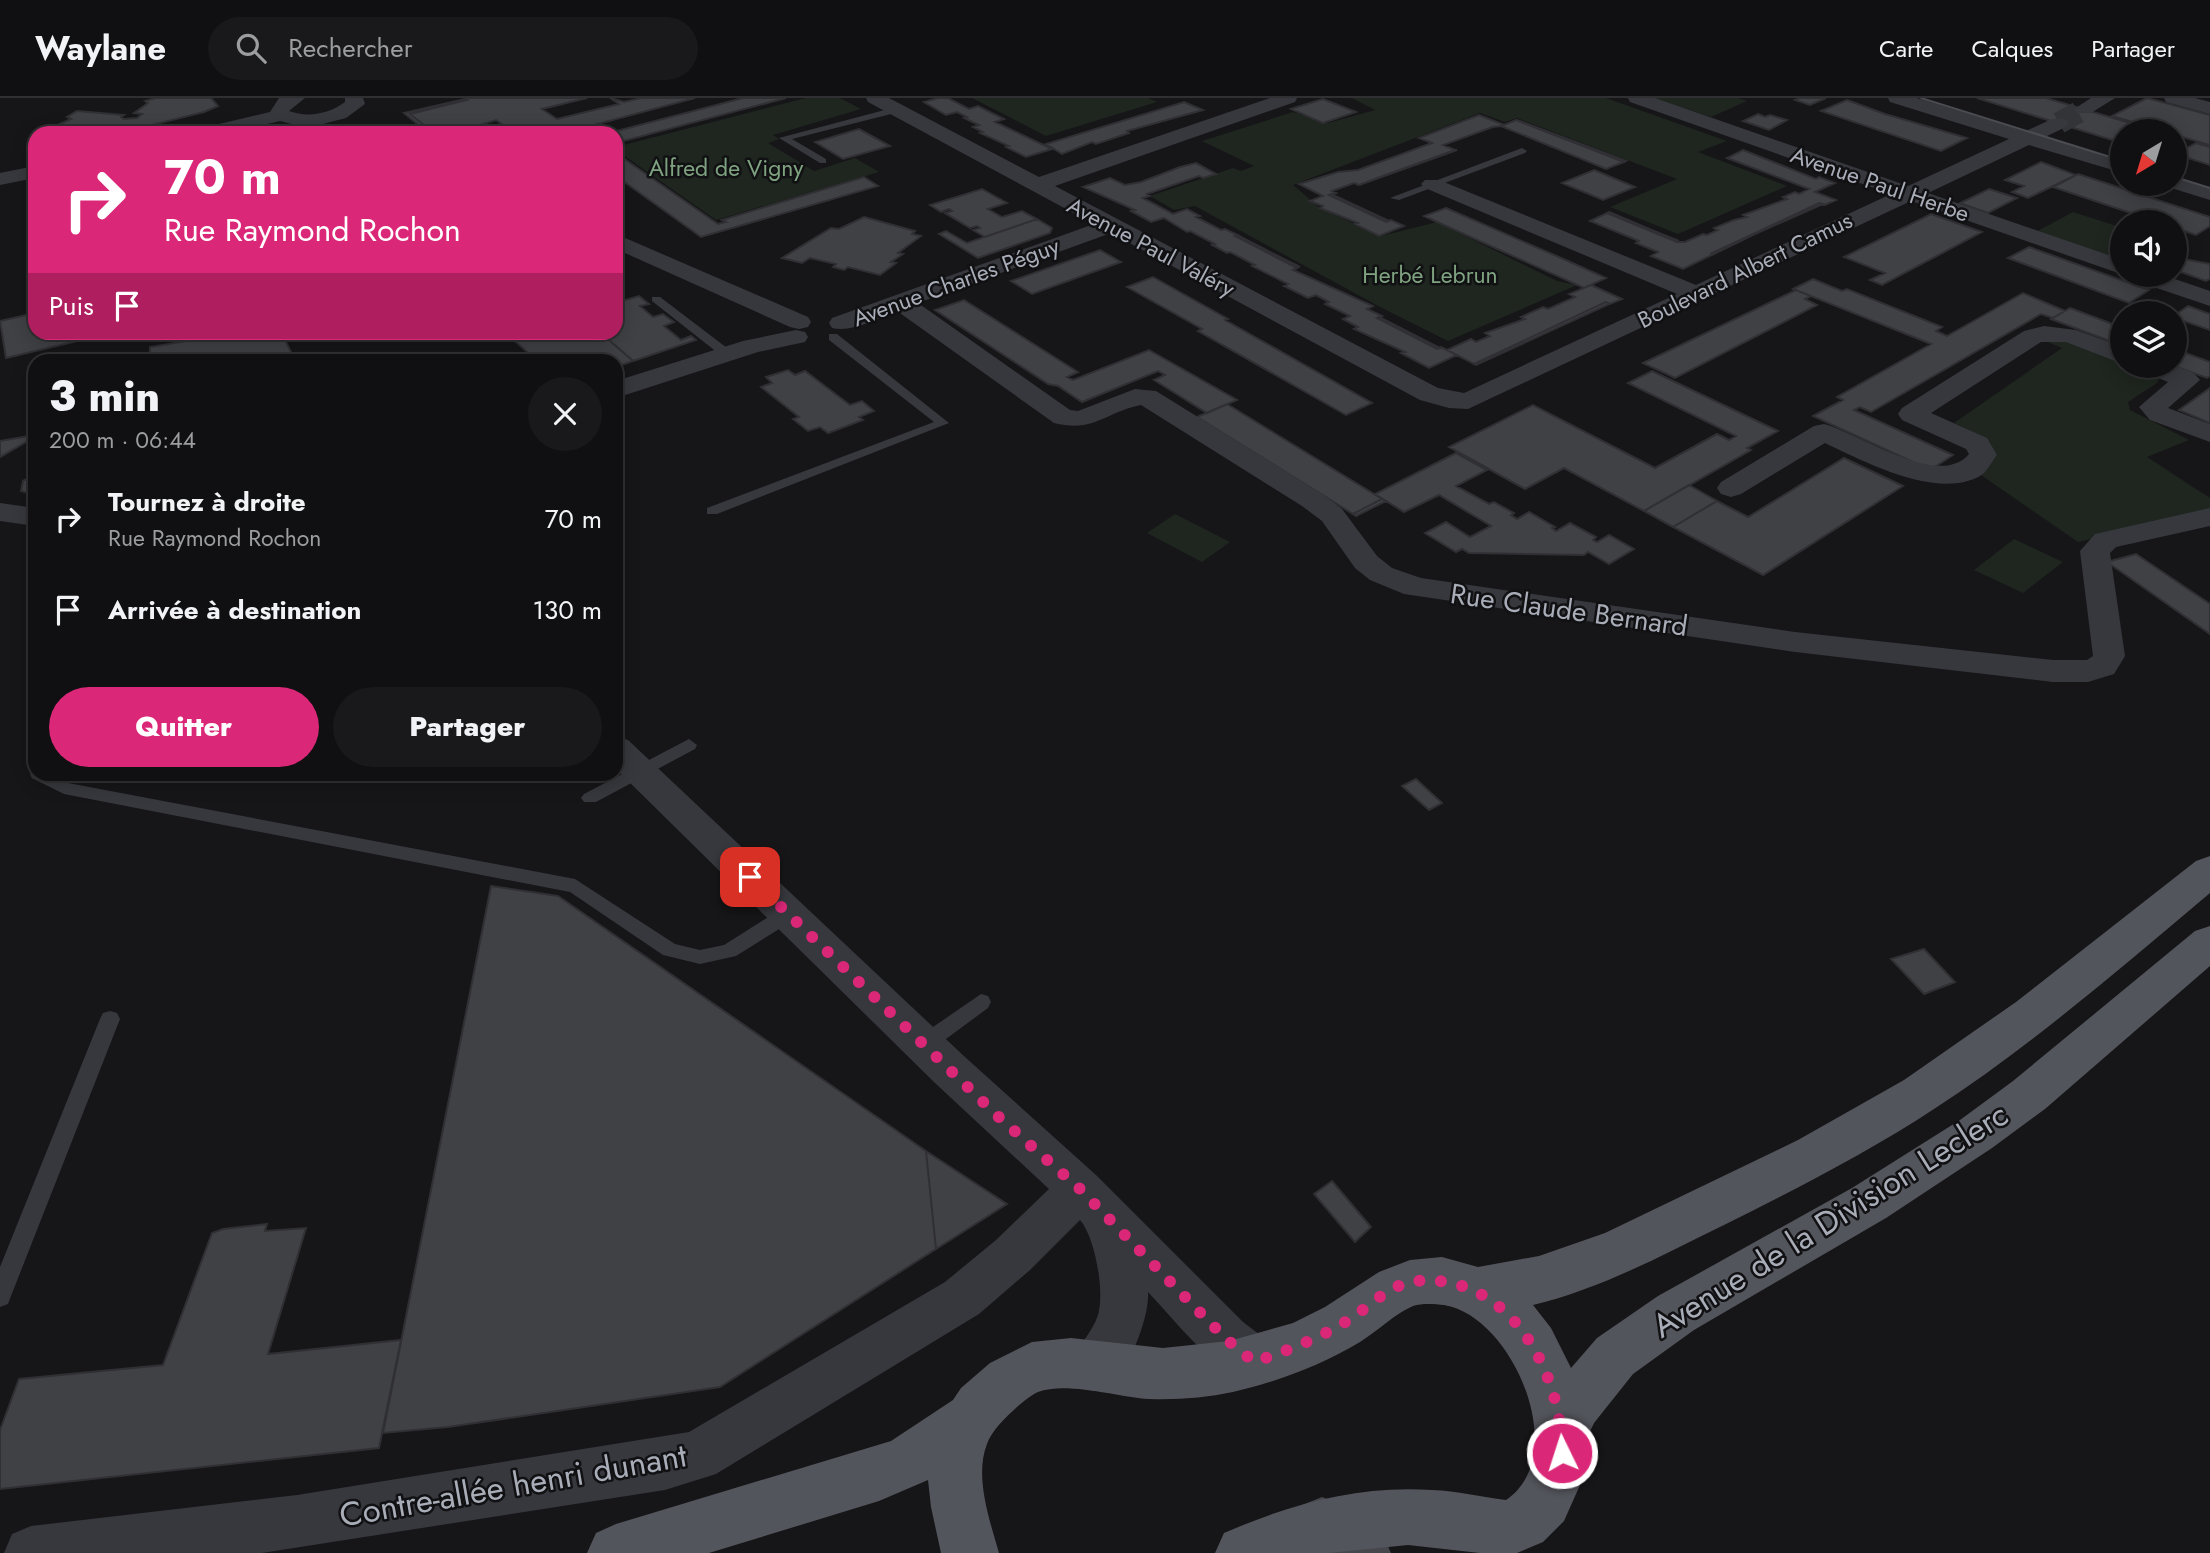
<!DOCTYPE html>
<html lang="fr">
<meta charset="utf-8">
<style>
:root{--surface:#101012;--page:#19191b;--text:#f1f3f6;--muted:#9c9d9f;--line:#303032;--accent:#db2777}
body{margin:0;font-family:Jost,sans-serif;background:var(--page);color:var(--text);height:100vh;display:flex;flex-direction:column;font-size:26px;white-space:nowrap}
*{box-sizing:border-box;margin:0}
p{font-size:23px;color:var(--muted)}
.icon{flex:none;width:38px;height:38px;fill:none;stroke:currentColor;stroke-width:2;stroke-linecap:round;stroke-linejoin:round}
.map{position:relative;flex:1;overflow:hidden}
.sheet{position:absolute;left:28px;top:256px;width:595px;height:427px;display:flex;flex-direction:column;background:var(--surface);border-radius:21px;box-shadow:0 4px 18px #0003,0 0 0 2px var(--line)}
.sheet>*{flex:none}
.banner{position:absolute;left:28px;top:28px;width:595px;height:214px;border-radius:21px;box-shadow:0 4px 18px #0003,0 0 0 2px var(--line);background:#db2777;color:#fff;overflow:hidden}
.needle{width:46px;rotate:218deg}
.fabs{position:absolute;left:2110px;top:21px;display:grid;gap:14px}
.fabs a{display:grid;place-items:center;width:77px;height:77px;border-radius:50%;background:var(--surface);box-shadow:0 4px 18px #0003,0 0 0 2px var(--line);font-size:35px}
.pin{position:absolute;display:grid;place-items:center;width:60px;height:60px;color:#fff;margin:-30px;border-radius:14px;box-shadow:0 4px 10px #0006}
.me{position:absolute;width:77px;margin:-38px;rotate:356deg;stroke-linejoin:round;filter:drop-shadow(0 0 5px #0008)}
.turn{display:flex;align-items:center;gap:24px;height:147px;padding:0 21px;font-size:32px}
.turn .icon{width:91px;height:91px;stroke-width:2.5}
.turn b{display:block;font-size:49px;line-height:60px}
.then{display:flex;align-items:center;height:66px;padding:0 21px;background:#0003;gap:14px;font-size:26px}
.round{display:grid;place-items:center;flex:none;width:74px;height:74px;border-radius:37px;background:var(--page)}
.summary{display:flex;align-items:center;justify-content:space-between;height:119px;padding:0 21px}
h1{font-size:42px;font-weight:800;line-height:52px}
.action{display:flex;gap:14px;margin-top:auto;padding:14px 21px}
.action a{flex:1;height:80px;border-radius:42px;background:var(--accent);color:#fff;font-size:28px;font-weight:800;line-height:80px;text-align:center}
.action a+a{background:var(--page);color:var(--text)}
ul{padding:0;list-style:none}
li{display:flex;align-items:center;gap:21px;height:91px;padding:0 21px}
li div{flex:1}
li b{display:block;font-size:26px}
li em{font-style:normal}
header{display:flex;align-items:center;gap:42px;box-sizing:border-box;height:98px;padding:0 35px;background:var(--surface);border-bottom:2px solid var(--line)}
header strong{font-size:33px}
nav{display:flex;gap:38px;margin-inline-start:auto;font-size:24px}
.search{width:490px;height:63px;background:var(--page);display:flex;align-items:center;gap:18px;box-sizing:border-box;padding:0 24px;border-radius:38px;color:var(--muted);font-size:26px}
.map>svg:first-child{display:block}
.green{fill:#1e261f}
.building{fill:#404145;stroke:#303034;stroke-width:2}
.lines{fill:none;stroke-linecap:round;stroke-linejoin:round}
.street-tunnel{stroke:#333438;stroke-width:22;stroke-dasharray:22 10;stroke-linecap:butt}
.lane{fill:#37383d;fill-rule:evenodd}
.street{fill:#37383d;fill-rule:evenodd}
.secondary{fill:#45474d;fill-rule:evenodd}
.primary{fill:#53555c;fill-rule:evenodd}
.tram{stroke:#4a4c52;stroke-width:2}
.route{stroke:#db2777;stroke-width:12;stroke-dasharray:0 21.6}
.labels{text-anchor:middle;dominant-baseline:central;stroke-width:5;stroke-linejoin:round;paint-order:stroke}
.far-park-label{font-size:23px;fill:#7fa381;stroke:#111113}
.far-street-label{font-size:23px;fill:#a8adb8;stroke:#111113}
.street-label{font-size:28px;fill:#a8adb8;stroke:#111113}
.near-street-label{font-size:33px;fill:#a8adb8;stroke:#111113}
</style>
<header>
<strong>Waylane</strong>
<div class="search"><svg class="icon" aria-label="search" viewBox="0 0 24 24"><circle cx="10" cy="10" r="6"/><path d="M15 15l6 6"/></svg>Rechercher</div>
<nav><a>Carte</a><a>Calques</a><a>Partager</a></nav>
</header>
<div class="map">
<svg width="2210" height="1455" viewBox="0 0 2210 1455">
<rect width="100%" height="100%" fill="#161618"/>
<path class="green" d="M806,0H840L861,11L773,37L779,41L768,45L814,73L855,60L879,74L716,122L616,52V49Z
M972,0H1148L1157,4L1046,38Z
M1352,0H1606L1727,43L1698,54L1787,88L1678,136L1610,109L1677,81L1517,20L1505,24L1480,15L1293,87L1320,110L1381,138L1437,124L1557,183L1577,187L1448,243L1382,210L1195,108L1174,112L1150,98L1233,70L1241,73L1254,68L1202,43L1293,14L1328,25L1375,12Z
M1654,0H1738L1747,3L1711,19Z
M2073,114L2123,130V168L2032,136Z
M2058,240L2123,263V268C2137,268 2148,271 2159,280L2157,285L2128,304L2130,312L2189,342L2147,359L2210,400V412L2078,444L1978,375L1979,337L1954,325L2062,250L2043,242Z
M1175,416L1230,444L1202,464L1147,435Z
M2014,441L2063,464L2023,495L1974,472Z"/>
<path class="building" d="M155,0H211L218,8L204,14L124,34L47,32L71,21L67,19L77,13L124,17L121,19L124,21L137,20L142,16L134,15L148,5L145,3Z
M469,0H587L542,11L557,21L619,6L610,0L624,4L641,0H695L564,35H502L497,31L506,29L496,22L454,35H434L410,16Z
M743,0H786L616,45V35H609Z
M938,0H948L969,11L978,8L1004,21L995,24L1052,51L1026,59L1006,49L1009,48L980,35L983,34L973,29L979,27L964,20L967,19L957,14L946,17L924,4Z
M1800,0H1826L1810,7L1795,2Z
M1977,0H2046L2137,27L2112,42Z
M2147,0L2210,17V47L2175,37V33H2163L2112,18Z
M465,1L467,2L410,16L434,35H428L404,15Z
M1323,1L1356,14L1323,25L1291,11Z
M1847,2L1885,16L1967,40L1941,53L1821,13Z
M1184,4L1203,12L1127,33L1129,35L1096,46L1092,44L1062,56L1046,46Z
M1758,16L1765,19L1770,17L1787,22L1769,32L1743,23Z
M1479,17L1504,27L1516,22L1624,64L1606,71L1501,28L1493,29L1443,47L1455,52L1359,87L1354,85L1332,93L1336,95L1329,97L1386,124L1391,122L1404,128L1379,138L1355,126L1358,125L1320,110L1323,108L1310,103L1323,98L1299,86L1338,74L1358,72L1432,45L1419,40Z
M1516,22H1517L1626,63L1624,64Z
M859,31L890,48L843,61L815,44Z
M2196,45L2210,49V67L2175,56Z
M1455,52H1457L1359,87L1383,78Z
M1743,52L1816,81L1819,79L1835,85L1815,94L1836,102L1825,107L1819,105L1683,171L1651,158L1658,154L1636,145L1639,143L1590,123L1607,115L1677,144H1685L1703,136L1707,137L1718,132L1714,130L1734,122L1747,119L1743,117L1787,101L1783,99L1795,94L1799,96L1809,91L1727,60Z
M616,55L718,126L726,124L722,122L864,79L878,88L701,139L616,78Z
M2041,64L2076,77L2028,100L2012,94L2024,88L2005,82Z
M1196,65L1216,76L1203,80L1199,78L1147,96L1150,98L1143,100L1173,116L1187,111L1200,118L1196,119L1221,132L1225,131L1238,137L1235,138L1297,170L1293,172L1373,208L1367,211L1382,218L1377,220L1437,251L1441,249L1457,257L1429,270L1401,255L1405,254L1354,231L1358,229L1343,221L1350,218L1325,206L1329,204L1316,197L1308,200L1284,188L1288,186L1252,168L1255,167L1230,154L1227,155L1212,147L1215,146L1190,133L1187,134L1164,120L1151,124L1131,113L1135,112L1083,89L1110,80L1125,87L1141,84L1180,69Z
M1594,72L1635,89L1603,102L1562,85Z
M2078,76L2210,119V128L2196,137L2175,130V124H2158L2053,89Z
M982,91L1007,105L988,111L1002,119L1022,113L1037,121L985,139L973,132L980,130L977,128L970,130L945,115L952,113L949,111L941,114L930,107Z
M1989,91L2017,100L1988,115L1960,105Z
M1331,96L1389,123L1329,97Z
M1819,105L1823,106L1710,156L1764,131Z
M1446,110L1568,163L1606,180L1584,190L1424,118Z
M1609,114L1654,133L1679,143L1607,115Z
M1931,116L1982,134L1882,187L1870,182L1885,175L1844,159Z
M864,119L915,133L912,136L921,138L898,155L903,156L891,164L896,165L880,177L848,169L844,172L833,169L836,166L810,160L802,165L782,160L831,130L839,131Z
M1037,121L1052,130L1050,135L978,160L939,136L946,133L967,145Z
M1237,137L1268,153L1300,169L1235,138Z
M2029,149L2149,192L2129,205L2008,160Z
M1100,152L1121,164L1032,196L1011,183Z
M2184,161L2210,166V181L2206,183L2175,172V167Z
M1153,179L1228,221L1225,222L1372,305L1346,317L1198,233L1202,231L1127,189Z
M1813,181L1842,193L1847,191L1942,229L1936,233L1947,238L2023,195L2065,213L2053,220L2041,216L1871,314L1860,309L1854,312L1953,357L1930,372L1813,318L1843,302L1837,299L1931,246L1793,191Z
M1591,187L1622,201L1610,206L1606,204L1474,266L1447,252L1471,241L1476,244L1490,238L1485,235L1525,221L1521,219L1543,209L1548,211L1575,199L1569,196Z
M1796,192L1811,198L1805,201L1817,207L1675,280L1643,265Z
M639,198L649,206L640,208L653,219L663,216L674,224L664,228L681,242L691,238L696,242L633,263L602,236L596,238L592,234H616V202L622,203Z
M964,202L1078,274L1067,279L1073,282L1149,252L1237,302L1207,315L1154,282L1165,277L1158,273L1082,304L1058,288L1048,286L935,212Z
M1606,204L1609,206L1476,267L1474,266Z
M2188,208L2210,216V232L2175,220V217Z
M2070,210L2123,230V248L2051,221Z
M35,215V234H115L6,260L0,223Z
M1379,219L1440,250L1437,251L1377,220Z
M240,234H281L295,262H149L150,249Z
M540,234H592L596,238L602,236L633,263L616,269V262H536L515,243Z
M2175,251L2210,264V278L2207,280L2174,268Z
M788,272L795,277L805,273L850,307L862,303L874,313L859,319L863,322L828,335L820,329L808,333L793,321L799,319L761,289L772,285L766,279Z
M1652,273L1778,333L1747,350L1751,352L1644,413L1564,370L1525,391L1449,349L1533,307L1655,370L1717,336L1729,342L1736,338L1628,285Z
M2210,290V325L2179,312Z
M1227,306L1382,401L1353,416L1197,319Z
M35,337V339L0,359V343Z
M1456,355L1487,372L1456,388L1489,406L1494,404L1514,415L1511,417L1517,421L1529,414L1555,429L1552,430L1556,433L1570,425L1596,439L1593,442L1597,444L1609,437L1634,451L1609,466L1588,454L1584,457L1469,455L1462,451L1456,454L1425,435L1446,424L1470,439L1491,428L1439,397L1404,414L1375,396Z
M1844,360L1903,388L1763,477L1673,429L1717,403L1748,419Z
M35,376V397L21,393L23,383Z
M1689,387L1717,403L1673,429L1644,413Z
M1382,401L1386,403L1356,418L1353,416Z
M2136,456L2210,506V536L2107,464Z
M1416,681L1442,705L1429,712L1402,688Z
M491,788L558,798L926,1053L936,1151L720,1289L448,1329L383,1335Z
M1924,851L1955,884L1924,896L1891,861Z
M926,1053L1007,1106L936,1151Z
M1332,1083L1371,1129L1355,1144L1314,1096Z
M267,1126L265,1133L306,1130L268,1256L401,1242L379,1350L0,1391V1332L19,1281L163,1267L212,1135L223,1131Z"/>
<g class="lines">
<path class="street-tunnel" d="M2059,25L2084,11"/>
<path class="lane" d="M896,9L899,10V14L792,41L826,61V65H820L779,40Z
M1522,50L1527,53L1525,55L1399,102L1390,100Z
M652,199H660L731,253V259H723L652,203Z
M829,236H837L949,325L717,416H707V410L934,324L829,242Z
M689,641L697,647L695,651L596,704H584L581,700L584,696Z
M35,671V676H51L68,685L575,781L675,846L700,852L724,847L781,811H795L797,816L795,821L736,858L700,866L663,857L570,794L64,696L32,680L30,676Z
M981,896L988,898L991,904L988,910L931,952L924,954L917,952L914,946L917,940Z
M110,913L117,915L120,921L11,1198L8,1206L0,1209V1169L100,921L103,915Z"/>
<path class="street" d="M279,0H305L289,13C308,20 329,16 345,4V0H363L365,6L346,20L319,27L299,28L280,23L230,35H195L198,31L270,14Z
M866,0H889L1039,79L1270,0H1297L1295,4L1055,88L1438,290L1464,295L1677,196L1425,90L1421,86L1425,82H1439L1696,187L1891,96L1630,4L1628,0H1655L1908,88L2009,41L1890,4L1888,0H1917L2026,33L2052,21H2066L2069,25L2066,29L2045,39L2123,62V75L2029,47L1928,95L2123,162L2124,177L1911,103L1468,311L1449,310L1420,302L1111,135L918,205L1070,312L1078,313L1135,291L1156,293L1322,396L1342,411L1377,458L1392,470L1421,480L1795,534L2053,562H2087L2093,558L2080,453L2095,436L2210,410V428L2116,449L2110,455L2125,558L2114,576L2088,584H2053L1795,554L1404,496L1370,482L1355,470L1322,423L1302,408L1141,307C1105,314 1095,335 1054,325L897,213C878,220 852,235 832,230L829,225L832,220L1094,126L868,4Z
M2091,0H2115L2091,15H2077L2074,11Z
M2164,0H2195L2210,4V16L2166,4Z
M35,68V80L0,87V75Z
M2175,79L2210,89V102L2168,89L2165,86H2175Z
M616,136L808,219L811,224L808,229L799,231L790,229L616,151Z
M2129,177H2163L2210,193V208L2133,182Z
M2044,228L2076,232L2123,249V266L2066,244H2041L1931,315L1987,340L1997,357C1992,363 1987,374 1980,378C1937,402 1865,364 1825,345L1741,396L1731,399L1721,396L1717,390L1721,384L1814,328L1824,326C1859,335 1939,392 1969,356L1966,351L1902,322L1898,316L1902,310L2024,233Z
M796,232L805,234L808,239L805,244L758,254L616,300V283L743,243Z
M2137,268C2156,267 2188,264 2200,282L2168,310L2210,326V344L2150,322L2139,309L2168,284L2141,273Z
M0,405L35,410V428L0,423Z
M616,638L628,642L965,959L1096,1077L1243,1224L1272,1246L1279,1263L1272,1280L1254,1287C1211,1270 1180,1228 1148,1194C1150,1217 1129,1274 1109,1287C1104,1290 1098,1291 1093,1293L1075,1286L1068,1269C1076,1251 1092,1235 1098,1217C1105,1194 1095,1139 1080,1122L1030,1172L979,1216L716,1376L665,1392L262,1455H4L12,1436L31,1428L297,1397L689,1334L945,1184L996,1142L1049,1091L935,985L616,671Z"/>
<path class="secondary" d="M1322,1399L1342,1407L1382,1435L1391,1455H1313L1302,1447L1294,1427L1302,1407Z"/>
<path class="primary" d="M2210,758V795C2121,870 2032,947 1934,1011C1867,1055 1796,1091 1724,1127C1663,1157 1600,1191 1533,1207L1551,1230L1571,1270L1597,1240L1658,1198L1852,1090L1960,1022L2013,983L2195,833L2210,828V868L2045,1011L1992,1050L1886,1120L1694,1232L1633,1276L1594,1325L1588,1338L1585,1376L1576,1396L1564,1423L1543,1444L1517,1455H1480L1408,1447L1329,1455H1215L1224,1435C1291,1406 1358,1387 1432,1392C1457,1393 1481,1399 1506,1402C1572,1358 1513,1218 1444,1207C1435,1206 1422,1205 1413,1208C1394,1216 1378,1233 1360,1244C1322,1267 1277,1284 1233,1294C1205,1300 1177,1302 1149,1301C1118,1299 1066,1283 1038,1294C1031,1297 1023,1304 1017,1309C1006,1319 992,1332 987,1346C974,1379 990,1423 999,1455H941L931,1409L928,1382L879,1403L709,1455H587L596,1435L616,1426L891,1343L953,1302L961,1290L990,1265L1032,1244L1071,1240L1163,1250L1229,1243L1293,1225L1325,1209L1379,1174L1410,1162L1442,1159L1478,1169L1539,1158L1605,1135L1798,1042L1904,982L2016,904L2196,763Z"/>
<path class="tram" d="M1921,0L2123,63
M2175,79L2210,90"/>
</g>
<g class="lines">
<path class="route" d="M750,779L1002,1022L1080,1091L1226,1241L1254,1264C1286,1253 1318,1241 1347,1223C1365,1212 1384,1192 1404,1186C1419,1181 1432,1182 1446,1184C1522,1197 1562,1285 1562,1355"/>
</g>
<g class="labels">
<g class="far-park-label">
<text x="726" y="70">Alfred de Vigny</text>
<text x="1430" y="177">Herbé Lebrun</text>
</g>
<g class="far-street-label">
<text transform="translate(1880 86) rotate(19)">Avenue Paul Herbe</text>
<text transform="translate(1151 149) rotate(28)">Avenue Paul Valéry</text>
<text transform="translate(1745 172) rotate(-26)">Boulevard Albert Camus</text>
<text transform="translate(956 184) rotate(-20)">Avenue Charles Péguy</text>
</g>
<g class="street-label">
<text transform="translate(1569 512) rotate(8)">Rue Claude Bernard</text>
</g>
<g class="near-street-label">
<text transform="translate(1830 1122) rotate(-32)">Avenue de la Division Leclerc</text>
<text transform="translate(513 1387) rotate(-10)">Contre-allée henri dunant</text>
</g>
</g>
</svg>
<div class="fabs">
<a><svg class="needle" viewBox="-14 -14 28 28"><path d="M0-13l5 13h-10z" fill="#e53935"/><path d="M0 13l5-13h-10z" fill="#9c9d9f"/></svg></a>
<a><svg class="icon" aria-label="sound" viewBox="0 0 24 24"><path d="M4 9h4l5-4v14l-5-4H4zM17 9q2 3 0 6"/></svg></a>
<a><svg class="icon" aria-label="layers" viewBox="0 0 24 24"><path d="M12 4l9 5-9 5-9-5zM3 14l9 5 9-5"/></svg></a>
</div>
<div class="pin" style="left:750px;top:779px;background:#d93025"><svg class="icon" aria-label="arrive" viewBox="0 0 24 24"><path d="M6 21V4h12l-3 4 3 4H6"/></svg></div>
<svg class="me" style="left:1562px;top:1355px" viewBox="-20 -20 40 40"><circle r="17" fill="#db2777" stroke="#fff" stroke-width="3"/><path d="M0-11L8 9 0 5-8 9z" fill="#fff"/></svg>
<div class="banner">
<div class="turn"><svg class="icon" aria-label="right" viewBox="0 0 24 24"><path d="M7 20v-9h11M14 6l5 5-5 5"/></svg><div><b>70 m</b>Rue Raymond Rochon</div></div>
<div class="then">Puis<svg class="icon" aria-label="arrive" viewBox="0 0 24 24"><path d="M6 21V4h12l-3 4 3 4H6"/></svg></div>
</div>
<section class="sheet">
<div class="summary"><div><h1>3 min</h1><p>200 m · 06:44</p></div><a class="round"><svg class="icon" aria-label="close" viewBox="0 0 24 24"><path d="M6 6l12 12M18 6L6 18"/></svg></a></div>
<ul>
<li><svg class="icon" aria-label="right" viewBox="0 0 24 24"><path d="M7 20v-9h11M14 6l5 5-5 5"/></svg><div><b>Tournez à droite</b><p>Rue Raymond Rochon</p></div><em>70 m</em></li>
<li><svg class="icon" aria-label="arrive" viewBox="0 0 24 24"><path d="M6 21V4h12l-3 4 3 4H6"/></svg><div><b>Arrivée à destination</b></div><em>130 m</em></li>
</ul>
<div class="action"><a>Quitter</a><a>Partager</a></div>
</section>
</div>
